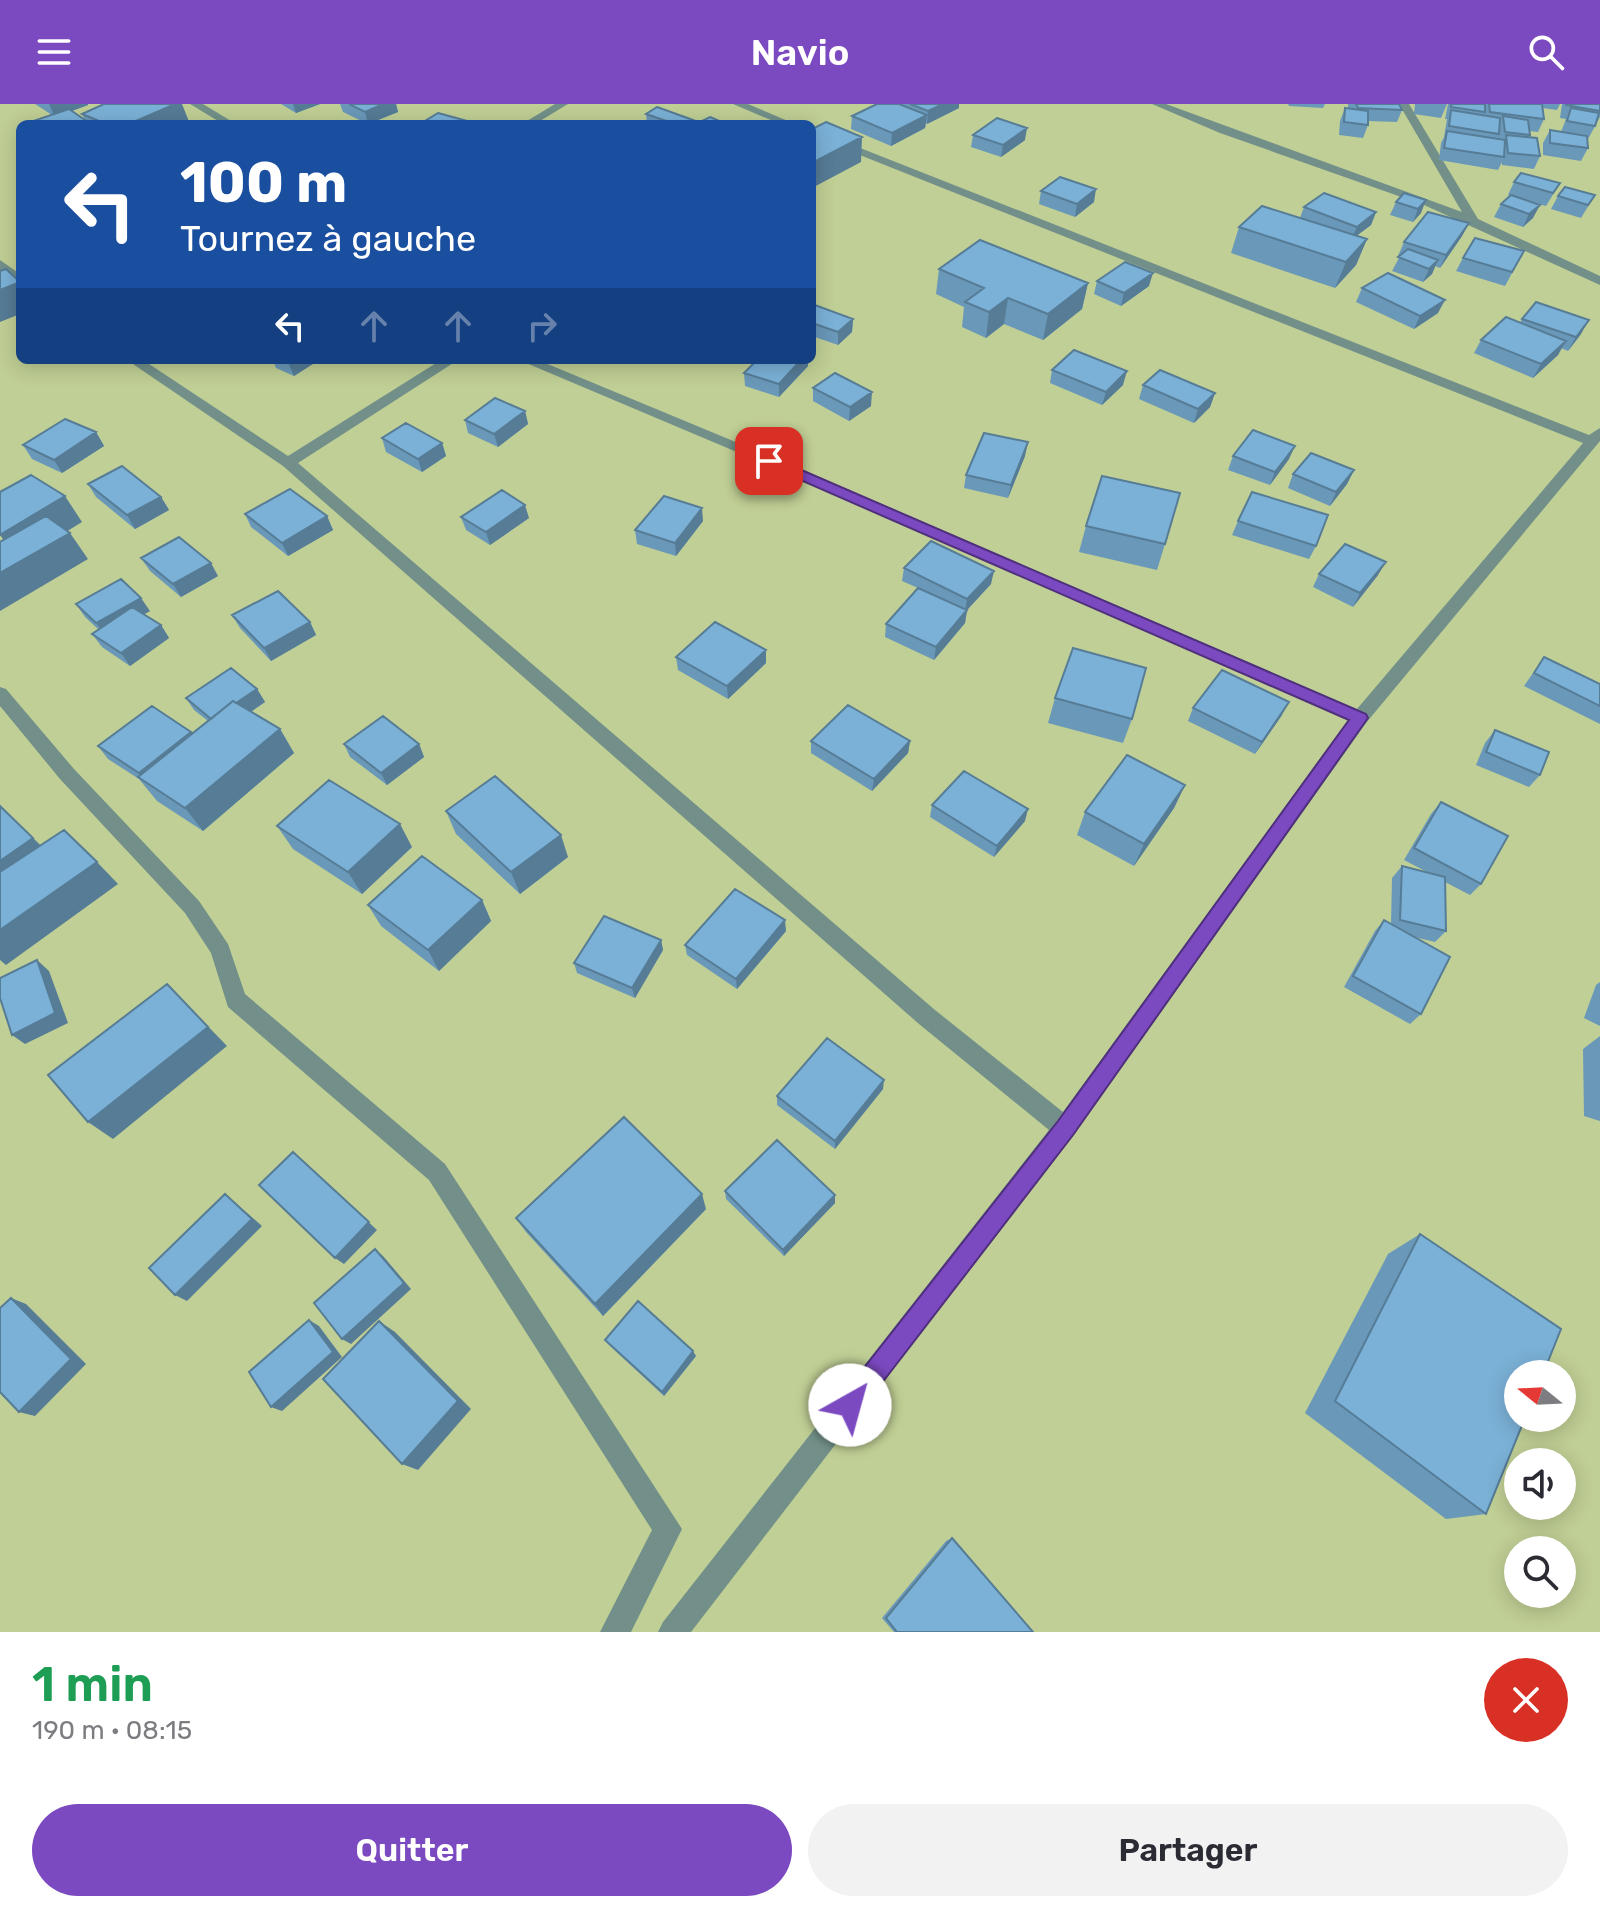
<!DOCTYPE html>
<html lang="fr">
<meta charset="utf-8">
<style>
:root{--surface:#fff;--page:#f2f2f3;--text:#2b2b33;--muted:#7c7c81;--accent:#7b49c0}
body{margin:0;font-family:Rubik,sans-serif;background:var(--page);color:var(--text);height:100vh;display:flex;flex-direction:column;font-size:30px;white-space:nowrap}
*{box-sizing:border-box;margin:0}
p{font-size:26px;color:var(--muted)}
.icon{flex:none;width:44px;height:44px;fill:none;stroke:currentColor;stroke-width:2;stroke-linecap:round;stroke-linejoin:round}
.map{position:relative;height:1528px;overflow:hidden}
.panel{display:flex;flex-direction:column;background:var(--surface);flex:1}
.panel>*{flex:none}
.top-card{position:absolute;left:16px;top:16px;width:800px;height:244px;border-radius:12px;box-shadow:0 4px 20px #0003;background:#1a4fa0;color:#fff;overflow:hidden}
.needle{width:52px;rotate:288deg}
.buttons{position:absolute;left:1504px;top:1256px;display:grid;gap:16px}
.buttons a{display:grid;place-items:center;width:72px;height:72px;border-radius:50%;background:var(--surface);box-shadow:0 4px 20px #0003;font-size:40px}
.pin{position:absolute;display:grid;place-items:center;width:68px;height:68px;color:#fff;margin:-34px;border-radius:16px;box-shadow:0 4px 12px #0006}
.me{position:absolute;width:88px;margin:-44px;rotate:38deg;stroke-linejoin:round;filter:drop-shadow(0 0 6px #0008)}
.turn{display:flex;align-items:center;gap:28px;height:168px;padding:0 32px;font-size:36px}
.turn .icon{width:104px;height:104px;stroke-width:2.5}
.turn b{display:block;font-size:56px;line-height:68px}
.lanes{display:flex;align-items:center;height:76px;padding:0 32px;background:#0003;justify-content:center;gap:40px;direction:ltr}
.lanes .off{opacity:.35}
.round{display:grid;place-items:center;flex:none;width:84px;height:84px;border-radius:42px;background:var(--page)}
.headline{display:flex;align-items:center;justify-content:space-between;height:136px;padding:0 32px}
h1{font-size:48px;font-weight:600;line-height:60px;color:#1e9e55}
.cta{display:flex;gap:16px;margin-top:auto;padding:16px 32px}
.cta a{flex:1;height:92px;border-radius:48px;background:var(--accent);color:#fff;font-size:32px;font-weight:600;line-height:92px;text-align:center}
.cta a+a{background:var(--page);color:var(--text)}
header{display:flex;justify-content:space-between;align-items:center;height:104px;padding:0 32px;background:var(--accent);color:#fff;font-size:36px;font-weight:600}
.map>svg:first-child{display:block}
.lines{fill:none;stroke-linecap:round;stroke-linejoin:round}
.minor{fill:#729089;fill-rule:evenodd}
.wall{fill:#6a98b9}
.shaded-wall{fill:#567c96}
.building{fill:#7bb1d7;stroke:#567c96;stroke-width:2}
.route{fill:#7b49c0;stroke:#502f7d;stroke-width:2}
</style>
<header><svg class="icon" aria-label="menu" viewBox="0 0 24 24"><path d="M4 6h16M4 12h16M4 18h16"/></svg>Navio<svg class="icon" aria-label="search" viewBox="0 0 24 24"><circle cx="10" cy="10" r="6"/><path d="M15 15l6 6"/></svg></header>
<div class="map">
<svg width="1600" height="1528" viewBox="0 0 1600 1528">
<rect width="100%" height="100%" fill="#c0cf95"/>
<g class="lines">
<path class="minor" d="M190,0H203L236,20H223Z
M555,0H568L535,20H522Z
M733,0H748L795,20H780Z
M1152,0H1166L1462,108L1399,0H1409L1478,115L1600,172V181L1424,101L1220,29Z
M812,25L1589,331L1600,324V337L1366,619L1073,1032L691,1528H658L663,1518L1049,1026L919,920L283,362L127,256H143L288,352L441,256H458L298,359L935,906L1063,1008L1348,616L791,371L519,256H538L801,365L1357,605L1583,339L812,32Z
M0,156L20,170V180L0,166Z
M0,583L6,585L74,665L199,797L228,840L245,890L445,1060L682,1425L631,1528H600L652,1426L429,1076L228,903L211,849L185,809L60,675L0,602Z"/>
</g>
<path class="wall" d="M35,0H88V1L72,7L85,16L82,10L190,20H35L33,17L52,11Z
M281,0H320L296,9Z
M340,0H396L398,8L368,20L343,8Z
M877,0H959V4L927,20L926,19L925,24L891,42L851,25L852,12Z
M1288,0H1325L1323,4L1289,2Z
M1348,0H1399L1402,6L1397,18L1368,17V21L1363,34L1339,31L1340,17L1345,4L1348,5Z
M1415,0H1447L1441,14L1414,10Z
M1448,0H1560L1557,6L1542,4L1544,15L1538,28L1529,27V33L1540,52L1534,65L1502,61V58L1498,66L1439,56L1441,39L1444,33L1447,15H1445Z
M1562,0H1600V13L1588,35H1587L1588,44L1581,57L1543,51V39L1550,26L1561,28L1566,15L1560,14Z
M646,10L693,16V20H647Z
M973,31L1025,36L1001,53L971,43Z
M1514,78L1560,79L1546,102L1523,96L1533,114L1523,123L1494,113L1501,100L1510,92L1508,91Z
M1041,87L1094,98L1075,113L1039,100Z
M1404,89L1421,109L1413,118L1390,111L1396,98Z
M1595,91L1581,114L1551,105L1558,92Z
M1304,103L1376,108L1371,121L1356,132L1367,135L1356,161L1335,184L1231,149L1239,123L1300,114Z
M1469,119L1462,132L1440,164L1435,162L1432,170L1423,178L1392,167L1400,152H1398L1404,138Z
M1524,147L1505,182L1456,167L1463,154Z
M939,165L1088,179L1082,205L1043,236L1004,220L986,234L962,223L964,203L936,190Z
M1097,177L1149,182L1121,202L1094,190Z
M1362,184L1438,209L1414,225L1356,198Z
M812,200L853,215L852,228L838,241L812,232Z
M1522,215L1581,230L1568,247L1561,244L1558,251L1533,274L1474,249L1481,236L1520,219Z
M273,256H319L294,272L276,264Z
M757,256H808V262L779,293L745,282L744,269Z
M1052,266L1123,281L1102,301L1050,279Z
M1143,281L1215,289L1210,303L1194,319L1139,295Z
M813,284L871,302L849,317L813,297Z
M525,307L528,320L498,343L468,329L465,316Z
M96,328L104,342L62,369L32,355L23,341Z
M382,334L442,339L446,352L422,368L386,348Z
M1025,352L1008,394L964,384L966,371Z
M1233,352L1289,355L1270,381L1228,366Z
M1354,366L1347,380L1330,402L1288,384L1293,370Z
M88,380L161,393L169,406L135,425L96,393Z
M245,410L327,412L333,426L288,452L251,423Z
M461,413L529,414L490,441L466,426Z
M703,417L676,452L637,440L635,426Z
M1238,417L1316,442L1309,455L1232,431Z
M1086,422L1165,440L1157,466L1079,448Z
M141,454L218,472L181,493L150,467Z
M904,464L991,480L967,506L965,519L934,556L885,533L886,520L918,484L902,477Z
M1319,470L1378,471L1353,503L1313,483Z
M76,500L150,507L144,510L161,521L169,534L130,562L102,543L92,530L99,526L85,513Z
M232,511L310,518L316,531L271,557L240,524Z
M766,546V559L728,595L678,566L676,553Z
M1544,553L1600,580V620L1524,582Z
M257,585L265,598L251,608L280,625L294,649L203,727L157,697L139,675L108,655L98,642L191,628L192,630L208,617L194,606L186,594Z
M1055,594L1132,615L1123,639L1048,619Z
M1193,604L1282,611L1255,650L1188,617Z
M1495,626L1540,671L1529,683L1476,661L1485,639Z
M811,637H910L908,649L872,687L811,649Z
M344,640H419L424,653L387,681L350,653Z
M1185,681L1174,704L1134,762L1077,731L1085,708Z
M1441,698L1481,780L1470,791L1445,778L1446,827L1435,838L1414,833L1421,910L1410,920L1344,883L1375,827L1384,816L1391,820L1392,774L1402,762L1429,769L1404,756L1431,710Z
M932,701L1025,717L994,753L930,713Z
M446,707L568,753L520,790L456,730Z
M277,722L412,743L362,790L293,745Z
M482,796L491,817L439,867L381,822L368,801Z
M786,827L737,885L687,851L685,841Z
M661,836L663,846L635,894L577,869L574,859Z
M1600,878V922L1584,914L1596,881Z
M1600,932V1017L1584,1012L1583,945Z
M883,985L835,1045L777,1001V992Z
M725,1087L835,1099L784,1152L726,1095Z
M706,1105L603,1212L526,1128L516,1114Z
M1420,1130L1486,1410L1446,1415L1305,1309L1388,1150Z
M605,1236L696,1252L664,1292L609,1241Z
M952,1434L1033,1528H894L882,1514L946,1437Z"/>
<path class="shaded-wall" d="M49,0H88V1L55,13Z
M175,0H182L190,20H129Z
M293,0H320L296,9Z
M383,0H396L398,8L368,20L365,8Z
M943,0H959V4L927,20L928,7Z
M927,11L925,24L891,42L892,29Z
M1027,24L1025,36L1001,53L1003,41Z
M862,33L861,58L812,84V59Z
M1096,85L1094,98L1075,113L1077,100Z
M1426,96L1421,109L1413,118L1418,105Z
M1540,101L1533,114L1523,123L1529,110Z
M1376,108L1371,121L1351,136L1357,123Z
M1469,119L1462,132L1440,164L1446,151Z
M1367,135L1356,161L1335,184L1346,158Z
M1438,156L1432,170L1423,178L1429,165Z
M1153,169L1149,182L1121,202L1124,189Z
M20,178V210L0,218V179Z
M1088,179L1082,205L1043,236L1048,210Z
M1008,194L1004,220L986,234L989,208Z
M1445,196L1438,209L1414,225L1420,212Z
M853,215L852,228L838,241V228Z
M1589,216L1581,230L1568,247L1576,233Z
M1566,237L1558,251L1533,274L1541,260Z
M292,256H319L294,272L288,258Z
M801,256H808V262L779,293V280Z
M1127,267L1123,281L1102,301L1106,288Z
M872,288L871,302L849,317L850,303Z
M1215,289L1210,303L1194,319L1198,305Z
M525,307L528,320L498,343L494,330Z
M96,328L104,342L62,369L54,356Z
M1028,338L1025,352L1008,394L1011,381Z
M442,339L446,352L422,368L418,355Z
M1295,342L1289,355L1270,381L1275,368Z
M1354,366L1347,380L1330,402L1336,388Z
M65,392L82,418L19,457L0,431Z
M161,393L169,406L135,425L127,411Z
M525,401L529,414L490,441L486,428Z
M702,404L703,417L676,452L675,439Z
M327,412L333,426L288,452L282,439Z
M70,429L88,455L0,507V469Z
M1386,458L1378,471L1353,503L1360,489Z
M211,459L218,472L181,493L173,480Z
M994,467L991,480L967,506L965,519L934,556L936,543L965,508L967,495Z
M141,494L150,507L106,532L96,519Z
M310,518L316,531L271,557L264,544Z
M161,521L169,534L130,562L121,549Z
M766,546V559L728,595L727,582Z
M257,585L265,598L220,628L212,615Z
M1289,598L1282,611L1255,650L1262,638Z
M280,625L294,649L203,727L185,704Z
M191,628L200,641L148,681L139,669Z
M910,637L908,649L872,687L874,675Z
M419,640L424,653L387,681L381,669Z
M1185,681L1174,704L1134,762L1144,740Z
M1028,705L1025,717L994,753L997,742Z
M400,720L412,743L362,790L348,768Z
M561,731L568,753L520,790L511,768Z
M33,734L56,756L0,796V757Z
M97,758L118,780L6,861L0,856V826Z
M482,796L491,817L439,867L428,846Z
M785,816L786,827L737,885L736,875Z
M661,836L663,846L635,894L632,884Z
M37,856L49,867L68,919L25,940L12,931Z
M167,880L227,942L113,1035L88,1018Z
M884,976L883,985L835,1045V1037Z
M293,1048L377,1126L344,1160L335,1154Z
M225,1090L262,1122L187,1197L175,1191Z
M702,1090L706,1105L603,1212L595,1200Z
M835,1091V1099L784,1152L783,1146Z
M375,1145L383,1152L411,1185L351,1240L342,1235Z
M11,1194L26,1200L86,1260L35,1312L19,1308Z
M309,1216L319,1222L342,1253L282,1307L271,1303Z
M379,1217L395,1228L471,1305L418,1366L402,1360Z
M693,1247L696,1252L664,1292L662,1288Z"/>
<path class="building" d="M104,0H175L129,20H106L82,10Z
M349,0H383L365,8Z
M877,0H899L927,11L892,29L852,12Z
M910,0H943L928,7Z
M1356,0H1399L1402,6L1358,4Z
M1451,0H1485V8L1451,3Z
M1489,0H1542L1544,15L1490,8Z
M1566,0H1600V7L1566,1Z
M657,3L693,16L686,20H675L646,10Z
M1345,4L1368,7V21L1344,18Z
M1571,4L1599,9L1595,22L1567,17Z
M69,5L85,16L86,20H37L33,17Z
M1451,6L1500,14L1499,30L1449,22Z
M438,9L471,18L467,20H420Z
M1503,12L1528,16L1530,31L1505,28Z
M710,13L726,20L698,19Z
M997,14L1027,24L1003,41L973,31Z
M826,18L862,33L812,59V25Z
M1550,26L1587,32L1588,44L1550,39Z
M1447,27L1505,36L1504,53L1444,44Z
M1506,31L1537,34L1540,52L1508,49Z
M1521,69L1560,79L1553,89L1514,78Z
M1060,73L1096,85L1077,100L1041,87Z
M1565,83L1595,91L1588,101L1558,92Z
M1324,89L1376,108L1357,123L1304,103Z
M1404,89L1426,96L1418,105L1396,98Z
M1511,91L1540,101L1529,110L1501,100Z
M1262,102L1367,135L1346,158L1239,123Z
M1428,108L1469,119L1446,151L1404,138Z
M1475,134L1524,147L1512,168L1463,154Z
M980,136L1088,179L1048,210L1008,194L989,208L965,198L984,184L939,165Z
M1408,145L1438,156L1429,165L1398,153Z
M1125,158L1153,169L1124,189L1097,177Z
M6,165L20,178L0,186V167Z
M1388,169L1445,196L1420,212L1362,184Z
M1536,198L1589,216L1576,233L1522,215Z
M812,200L853,215L838,228L812,219Z
M1506,213L1566,237L1541,260L1481,236Z
M1074,246L1127,267L1106,288L1052,266Z
M757,256H801L779,280L744,269Z
M1160,266L1215,289L1198,305L1143,281Z
M835,269L872,288L850,303L813,284Z
M495,294L525,307L494,330L465,316Z
M65,315L96,328L54,356L23,341Z
M406,319L442,339L418,355L382,334Z
M1253,326L1295,342L1275,368L1233,352Z
M984,329L1028,338L1011,381L966,371Z
M1311,349L1354,366L1336,388L1293,370Z
M122,362L161,393L127,411L88,380Z
M31,371L65,392L0,431V388Z
M1102,372L1180,389L1165,440L1086,422Z
M290,385L327,412L282,439L245,410Z
M502,386L525,401L486,428L461,413Z
M1252,388L1328,411L1316,442L1238,417Z
M664,392L702,404L675,439L635,426Z
M46,412L70,429L0,469V438Z
M179,433L211,459L173,480L141,454Z
M931,437L994,467L967,495L904,464Z
M1345,440L1386,458L1360,489L1319,470Z
M121,475L141,494L96,519L76,500Z
M918,484L967,506L936,543L886,520Z
M278,487L310,518L264,544L232,511Z
M132,503L161,521L121,549L92,530Z
M715,518L766,546L727,582L676,553Z
M1073,544L1146,564L1132,615L1055,594Z
M1544,553L1600,580V602L1534,569Z
M231,564L257,585L236,599L233,597L211,615L186,594Z
M1222,566L1289,598L1262,638L1193,604Z
M233,597L280,625L185,704L138,673Z
M848,601L910,637L874,675L811,637Z
M152,602L191,628L139,669L98,642Z
M383,612L419,640L381,669L344,640Z
M1495,626L1549,648L1540,671L1486,648Z
M1127,651L1185,681L1144,740L1085,708Z
M964,667L1028,705L997,742L932,701Z
M495,672L561,731L511,768L446,707Z
M329,676L400,720L348,768L277,722Z
M1441,698L1508,732L1481,780L1414,744Z
M0,702L33,734L0,757Z
M64,726L97,758L0,826V768Z
M422,752L482,796L428,846L368,801Z
M1402,762L1445,773L1446,827L1400,816Z
M735,785L785,816L736,875L685,841Z
M604,812L661,836L632,884L574,859Z
M1384,816L1450,853L1421,910L1353,872Z
M37,856L55,909L12,931L0,894V874Z
M167,880L208,923L88,1018L48,971Z
M827,934L884,976L835,1037L777,992Z
M624,1013L702,1090L595,1200L516,1114Z
M777,1036L835,1091L783,1146L725,1087Z
M293,1048L369,1118L335,1154L259,1081Z
M225,1090L252,1115L175,1191L149,1164Z
M1420,1130L1561,1225L1543,1270H1518V1314H1525L1486,1410L1335,1297Z
M375,1145L404,1179L342,1235L314,1199Z
M11,1194L71,1255L19,1308L0,1288V1204Z
M638,1197L693,1247L662,1288L605,1236Z
M309,1216L333,1248L271,1303L249,1268Z
M379,1217L458,1297L402,1360L323,1275Z
M952,1434L1033,1528H897L886,1514Z"/>
<path class="route" d="M769,352L1366,610L1368,614L1073,1031L858,1310L850,1313L841,1310L838,1301L841,1293L1058,1017L1349,616L764,360L762,357Z"/>
</svg>
<div class="buttons">
<a><svg class="needle" viewBox="-14 -14 28 28"><path d="M0-13l5 13h-10z" fill="#e53935"/><path d="M0 13l5-13h-10z" fill="#7c7c81"/></svg></a>
<a><svg class="icon" aria-label="sound" viewBox="0 0 24 24"><path d="M4 9h4l5-4v14l-5-4H4zM17 9q2 3 0 6"/></svg></a>
<a><svg class="icon" aria-label="search" viewBox="0 0 24 24"><circle cx="10" cy="10" r="6"/><path d="M15 15l6 6"/></svg></a>
</div>
<div class="pin" style="left:769px;top:357px;background:#d93025"><svg class="icon" aria-label="arrive" viewBox="0 0 24 24"><path d="M6 21V4h12l-3 4 3 4H6"/></svg></div>
<svg class="me" style="left:850px;top:1301px" viewBox="-20 -20 40 40"><circle r="19" fill="#fff"/><path d="M0-13L10 11 0 6-10 11z" fill="#7b49c0"/></svg>
<div class="top-card">
<div class="turn"><svg class="icon" aria-label="left" viewBox="0 0 24 24"><path d="M17 20v-9H6M10 6l-5 5 5 5"/></svg><div><b>100 m</b>Tournez à gauche</div></div>
<div class="lanes"><svg class="icon" aria-label="left" viewBox="0 0 24 24"><path d="M17 20v-9H6M10 6l-5 5 5 5"/></svg><svg class="icon off" aria-label="ahead" viewBox="0 0 24 24"><path d="M12 20V5M6 11l6-6 6 6"/></svg><svg class="icon off" aria-label="ahead" viewBox="0 0 24 24"><path d="M12 20V5M6 11l6-6 6 6"/></svg><svg class="icon off" aria-label="right" viewBox="0 0 24 24"><path d="M7 20v-9h11M14 6l5 5-5 5"/></svg></div>
</div>
</div>
<section class="panel">
<div class="headline"><div><h1>1 min</h1><p>190 m · 08:15</p></div><a class="round" style="background:#d93025;color:#fff"><svg class="icon" aria-label="close" viewBox="0 0 24 24"><path d="M6 6l12 12M18 6L6 18"/></svg></a></div>
<div class="cta"><a>Quitter</a><a>Partager</a></div>
</section>
